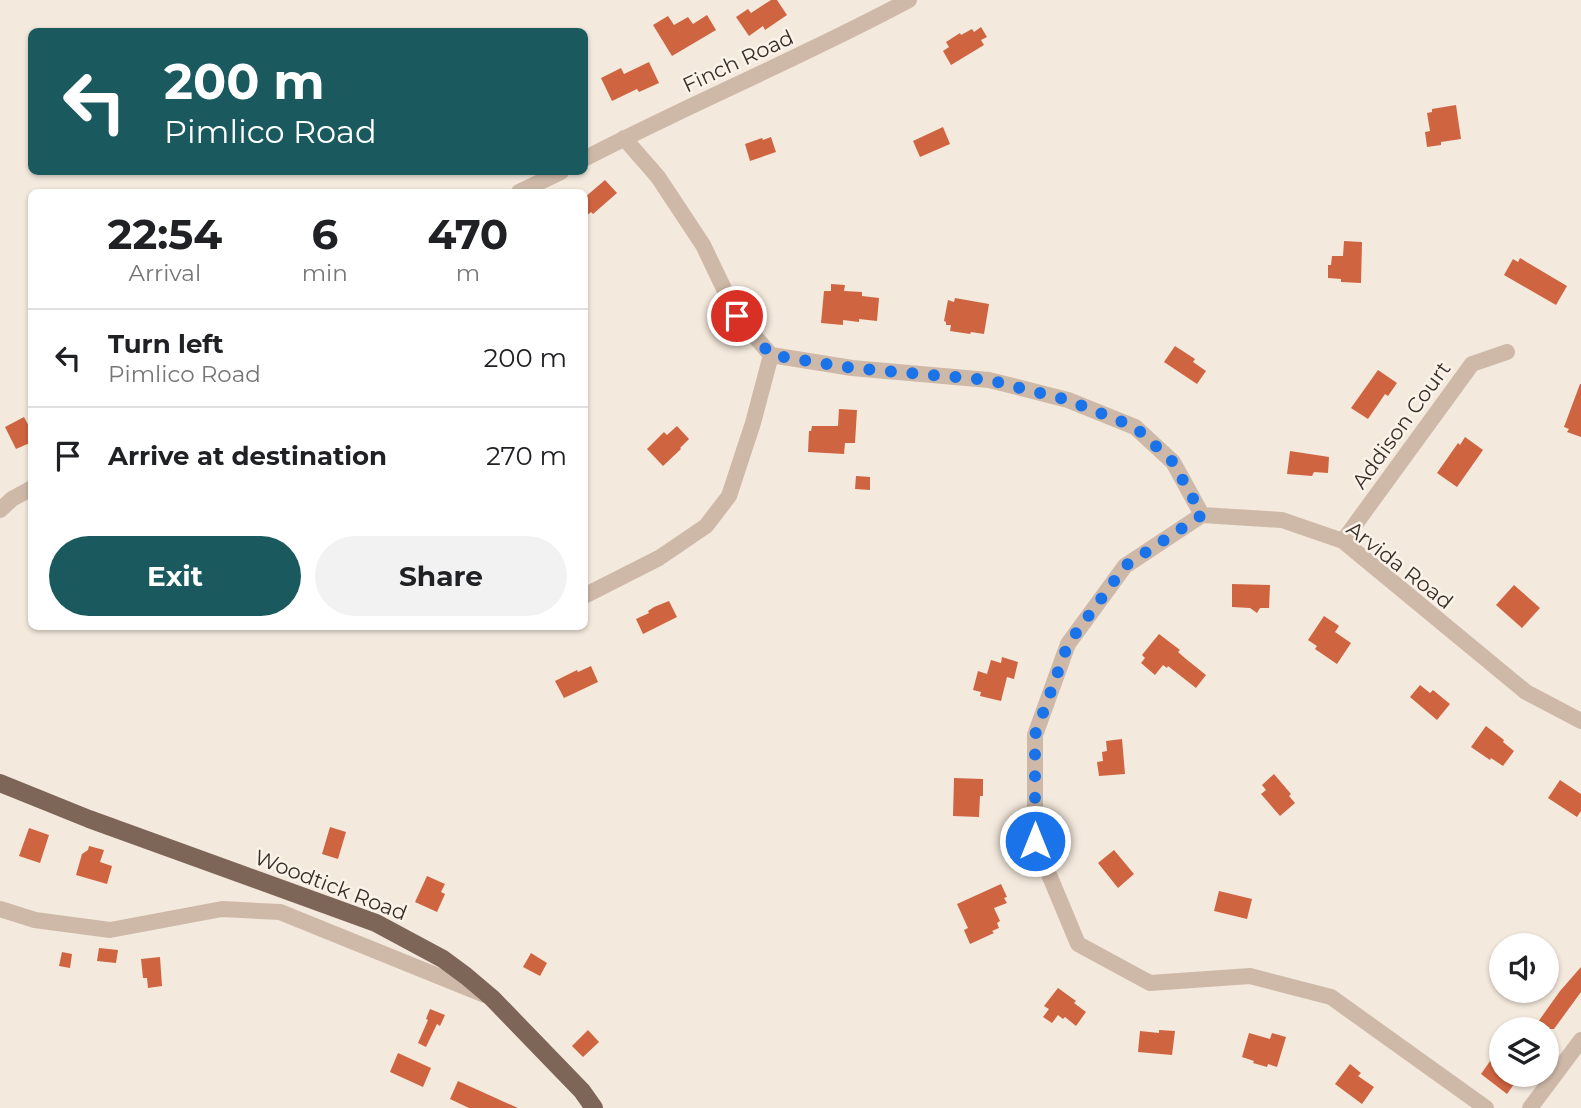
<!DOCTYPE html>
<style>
:root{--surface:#fff;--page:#f2f2f2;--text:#202124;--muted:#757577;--line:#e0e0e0;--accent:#1a5a5f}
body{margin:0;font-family:Montserrat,sans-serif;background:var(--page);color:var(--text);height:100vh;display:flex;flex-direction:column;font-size:26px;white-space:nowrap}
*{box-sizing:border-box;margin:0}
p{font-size:23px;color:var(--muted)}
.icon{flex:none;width:38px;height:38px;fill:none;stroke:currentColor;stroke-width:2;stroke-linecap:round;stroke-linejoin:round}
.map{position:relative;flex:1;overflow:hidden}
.side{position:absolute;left:28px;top:189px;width:560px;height:441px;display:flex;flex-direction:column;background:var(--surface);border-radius:10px;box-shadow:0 2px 5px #0004}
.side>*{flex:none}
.hud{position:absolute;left:28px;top:28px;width:560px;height:147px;border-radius:10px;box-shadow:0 2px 5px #0004;background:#1a5a5f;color:#fff;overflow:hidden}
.controls{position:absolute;left:1489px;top:933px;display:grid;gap:14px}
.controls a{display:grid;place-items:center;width:70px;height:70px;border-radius:50%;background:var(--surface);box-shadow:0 2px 5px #0004;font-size:35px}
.pin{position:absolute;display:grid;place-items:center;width:60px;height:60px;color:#fff;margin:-30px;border:4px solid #fff;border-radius:50%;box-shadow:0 2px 7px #0007}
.me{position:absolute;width:77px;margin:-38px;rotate:0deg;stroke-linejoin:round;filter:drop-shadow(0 0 5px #0008)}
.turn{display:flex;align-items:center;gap:24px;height:147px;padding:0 21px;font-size:32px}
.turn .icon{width:91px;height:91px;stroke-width:2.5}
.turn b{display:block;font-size:49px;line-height:60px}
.eta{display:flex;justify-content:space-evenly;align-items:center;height:119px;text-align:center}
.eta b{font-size:42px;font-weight:700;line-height:49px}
.action{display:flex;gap:14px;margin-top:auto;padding:14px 21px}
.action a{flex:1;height:80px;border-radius:42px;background:var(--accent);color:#fff;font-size:28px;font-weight:700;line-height:80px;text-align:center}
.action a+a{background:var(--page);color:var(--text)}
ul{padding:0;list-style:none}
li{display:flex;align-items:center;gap:21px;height:98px;padding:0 21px;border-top:2px solid var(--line)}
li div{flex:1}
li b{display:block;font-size:26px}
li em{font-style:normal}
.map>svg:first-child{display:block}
.building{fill:#cf6440}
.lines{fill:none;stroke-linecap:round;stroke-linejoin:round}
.minor{stroke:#ceb9a8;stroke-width:16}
.major{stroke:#7d6558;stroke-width:18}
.route{stroke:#1a73e8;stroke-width:12;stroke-dasharray:0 21.6}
.labels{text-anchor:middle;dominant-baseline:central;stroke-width:5;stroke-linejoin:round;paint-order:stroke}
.street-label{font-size:21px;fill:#3a2e28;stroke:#fbf3ea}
</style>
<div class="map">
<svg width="1581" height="1108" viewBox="0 0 1581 1108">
<rect width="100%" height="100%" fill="#f4e9dd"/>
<path class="building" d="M771,0H777L787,15L765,30L763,26L749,36L736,17L748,9L751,13Z
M707,15L716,30L672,56L653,25L668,16L674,25L688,17L693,24Z
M981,27L987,37L981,40L984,45L951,65L943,51L949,47L946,42L960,33L961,35L972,29L974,32Z
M649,62L659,83L639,92L637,89L612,101L601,78L621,68L624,74Z
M1456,105L1461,139L1441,142V145L1427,147L1425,132L1430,131L1427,113L1432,112V109Z
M943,127L950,144L920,157L913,141Z
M771,137L776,152L750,161L745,144L762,138L763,140Z
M605,180L617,193L593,214L591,212L584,218V198Z
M1344,241L1362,242L1361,283L1341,282V279L1328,278V265H1331L1332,256H1343Z
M1520,258L1567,286L1556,305L1504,275L1513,259L1518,262Z
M831,284L845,285L844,291L862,292V296L879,298L877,321L859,319V322L843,320V325L821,323L824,291H831Z
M955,298L989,304L984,334L971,332L970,334L950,331L951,325H946V322L944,321L948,300L954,302Z
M1175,346L1195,359L1193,362L1206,371L1197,384L1164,362Z
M1378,370L1397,383L1388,396L1385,394L1368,419L1351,408Z
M1580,384H1581V437L1567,432L1569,429L1564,427Z
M839,409L857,410L855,443H845L844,454L808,452L809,431H811L812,426H838Z
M24,417L32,432V442L16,449L5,427Z
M677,426L689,439L680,448L681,449L663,466L647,449L664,432L667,435Z
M1465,437L1483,450L1457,487L1437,473L1458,443L1460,445Z
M1290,451L1329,457L1328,473L1314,472L1312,476L1287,474Z
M856,476L870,477V490L855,489Z
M1232,584L1270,585L1269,608H1260L1257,613L1250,608L1232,607Z
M1514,585L1540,608L1522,628L1496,605Z
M669,601L677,617L643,634L636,619L649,613L648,611L654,607Z
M1324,616L1339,626L1335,632L1351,643L1337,664L1315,649L1317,646L1308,640Z
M1159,634L1180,650L1178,652L1186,659L1206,675L1196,688L1168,666L1167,668L1163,665L1155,675L1141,663L1145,658L1142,655Z
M1002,657L1018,662L1014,679L1007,677L1001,701L980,696L981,692L973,690L978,671L987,674L991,660L1001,663Z
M591,666L598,682L564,698L555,681L577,670L578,672Z
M1420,685L1430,693L1433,690L1450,704L1437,720L1410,697Z
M1486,726L1504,740L1503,742L1514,751L1503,766L1491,758L1490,760L1471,747Z
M1122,739L1125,774L1099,776L1097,762L1103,761L1102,752L1107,751L1106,741Z
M1274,774L1291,794L1289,796L1295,803L1280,816L1261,794L1266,790L1262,785Z
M954,778L983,779V796H980L979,817L953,816Z
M1560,780L1581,794V811L1577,817L1548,798Z
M330,827L346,832L338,859L322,854Z
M29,828L49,835L40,863L19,856Z
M89,846L104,850L100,862L112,866L107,884L76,875L82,854L88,850Z
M1114,850L1134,874L1118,888L1098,863Z
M427,876L445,884L441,892L445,894L437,912L415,902Z
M1001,884L1007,897L1004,898L1007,903L994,908L1000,921L997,923L999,928L992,931L994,933L970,944L964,930L968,928L957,904Z
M1219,891L1252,899L1247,919L1214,911Z
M99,948L118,950L116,963L97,961Z
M62,952L72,954L70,968L59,966Z
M531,953L547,963L540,976L523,967Z
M160,957L162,986L148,988L147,978H143L141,959Z
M1581,967V992L1554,1029H1533L1560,991Z
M1058,988L1076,1001L1074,1003L1086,1012L1076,1026L1065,1017L1063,1019L1058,1015L1052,1023L1043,1017L1049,1009L1044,1006Z
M430,1009L445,1015L440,1026L437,1024L426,1047L418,1043L428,1020L426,1019Z
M588,1030L599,1042L583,1057L572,1046Z
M1159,1030L1175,1031L1172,1055L1138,1052L1140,1031L1159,1033Z
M1249,1033L1270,1039L1272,1033L1286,1037L1277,1067L1268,1064L1267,1067L1253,1063L1254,1061L1242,1057Z
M398,1053L431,1068L423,1087L390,1072Z
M1493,1057L1502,1063V1074H1521L1507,1094L1481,1074Z
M1350,1064L1361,1073L1358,1076L1374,1087L1362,1104L1335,1084Z
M458,1081L518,1108H469L450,1099Z"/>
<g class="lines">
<path class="minor" d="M624,138L658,177L703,245L737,316L771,355L852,368L989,380L1068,400L1135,427L1173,462L1202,515
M584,159C691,103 803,57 909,0
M519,192L561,172
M0,510L12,499L32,488
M1343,541L1472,364L1507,352
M584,596L659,558L706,526L729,496L753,423L771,355
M0,909L35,920L110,930L222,909L280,912L485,995
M1486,1108L1331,997L1250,976L1150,983L1078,944L1035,841V735L1068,644L1125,566L1202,515L1282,520L1343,541L1526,692L1581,721
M1530,1108L1581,1040"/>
<path class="major" d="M0,783L89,819L376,923L443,959L466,976L492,998L582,1091L594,1108"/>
</g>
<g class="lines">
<path class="route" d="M737,316L771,355L852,368L989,380L1068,400L1135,427L1173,462L1202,515L1125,566L1068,644L1035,735V841"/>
</g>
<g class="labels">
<g class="street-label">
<text transform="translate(738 61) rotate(-25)">Finch Road</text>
<text transform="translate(1401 425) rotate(-54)">Addison Court</text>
<text transform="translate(1400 565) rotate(38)">Arvida Road</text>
<text transform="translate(331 885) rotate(21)">Woodtick Road</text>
</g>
</g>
</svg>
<div class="controls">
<a><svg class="icon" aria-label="sound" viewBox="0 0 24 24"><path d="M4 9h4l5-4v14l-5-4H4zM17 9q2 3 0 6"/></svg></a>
<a><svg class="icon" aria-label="layers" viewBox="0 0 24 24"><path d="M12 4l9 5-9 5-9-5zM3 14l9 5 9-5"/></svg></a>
</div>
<div class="pin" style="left:737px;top:316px;background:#d93025"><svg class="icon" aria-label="arrive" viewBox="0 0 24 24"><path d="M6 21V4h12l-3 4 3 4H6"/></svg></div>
<svg class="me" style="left:1035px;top:841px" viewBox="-20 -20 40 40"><circle r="17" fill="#1a73e8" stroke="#fff" stroke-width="3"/><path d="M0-11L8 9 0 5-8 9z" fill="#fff"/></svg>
<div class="hud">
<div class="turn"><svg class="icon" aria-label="left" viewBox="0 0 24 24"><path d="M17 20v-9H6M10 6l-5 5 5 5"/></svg><div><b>200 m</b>Pimlico Road</div></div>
</div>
<section class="side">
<div class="eta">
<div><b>22:54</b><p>Arrival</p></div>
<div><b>6</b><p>min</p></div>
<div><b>470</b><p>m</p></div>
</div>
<ul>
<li><svg class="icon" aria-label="left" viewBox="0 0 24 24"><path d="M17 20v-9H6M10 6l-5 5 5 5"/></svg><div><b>Turn left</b><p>Pimlico Road</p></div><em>200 m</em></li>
<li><svg class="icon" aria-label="arrive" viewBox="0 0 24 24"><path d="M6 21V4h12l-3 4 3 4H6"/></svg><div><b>Arrive at destination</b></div><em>270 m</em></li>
</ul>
<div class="action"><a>Exit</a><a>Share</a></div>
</section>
</div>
